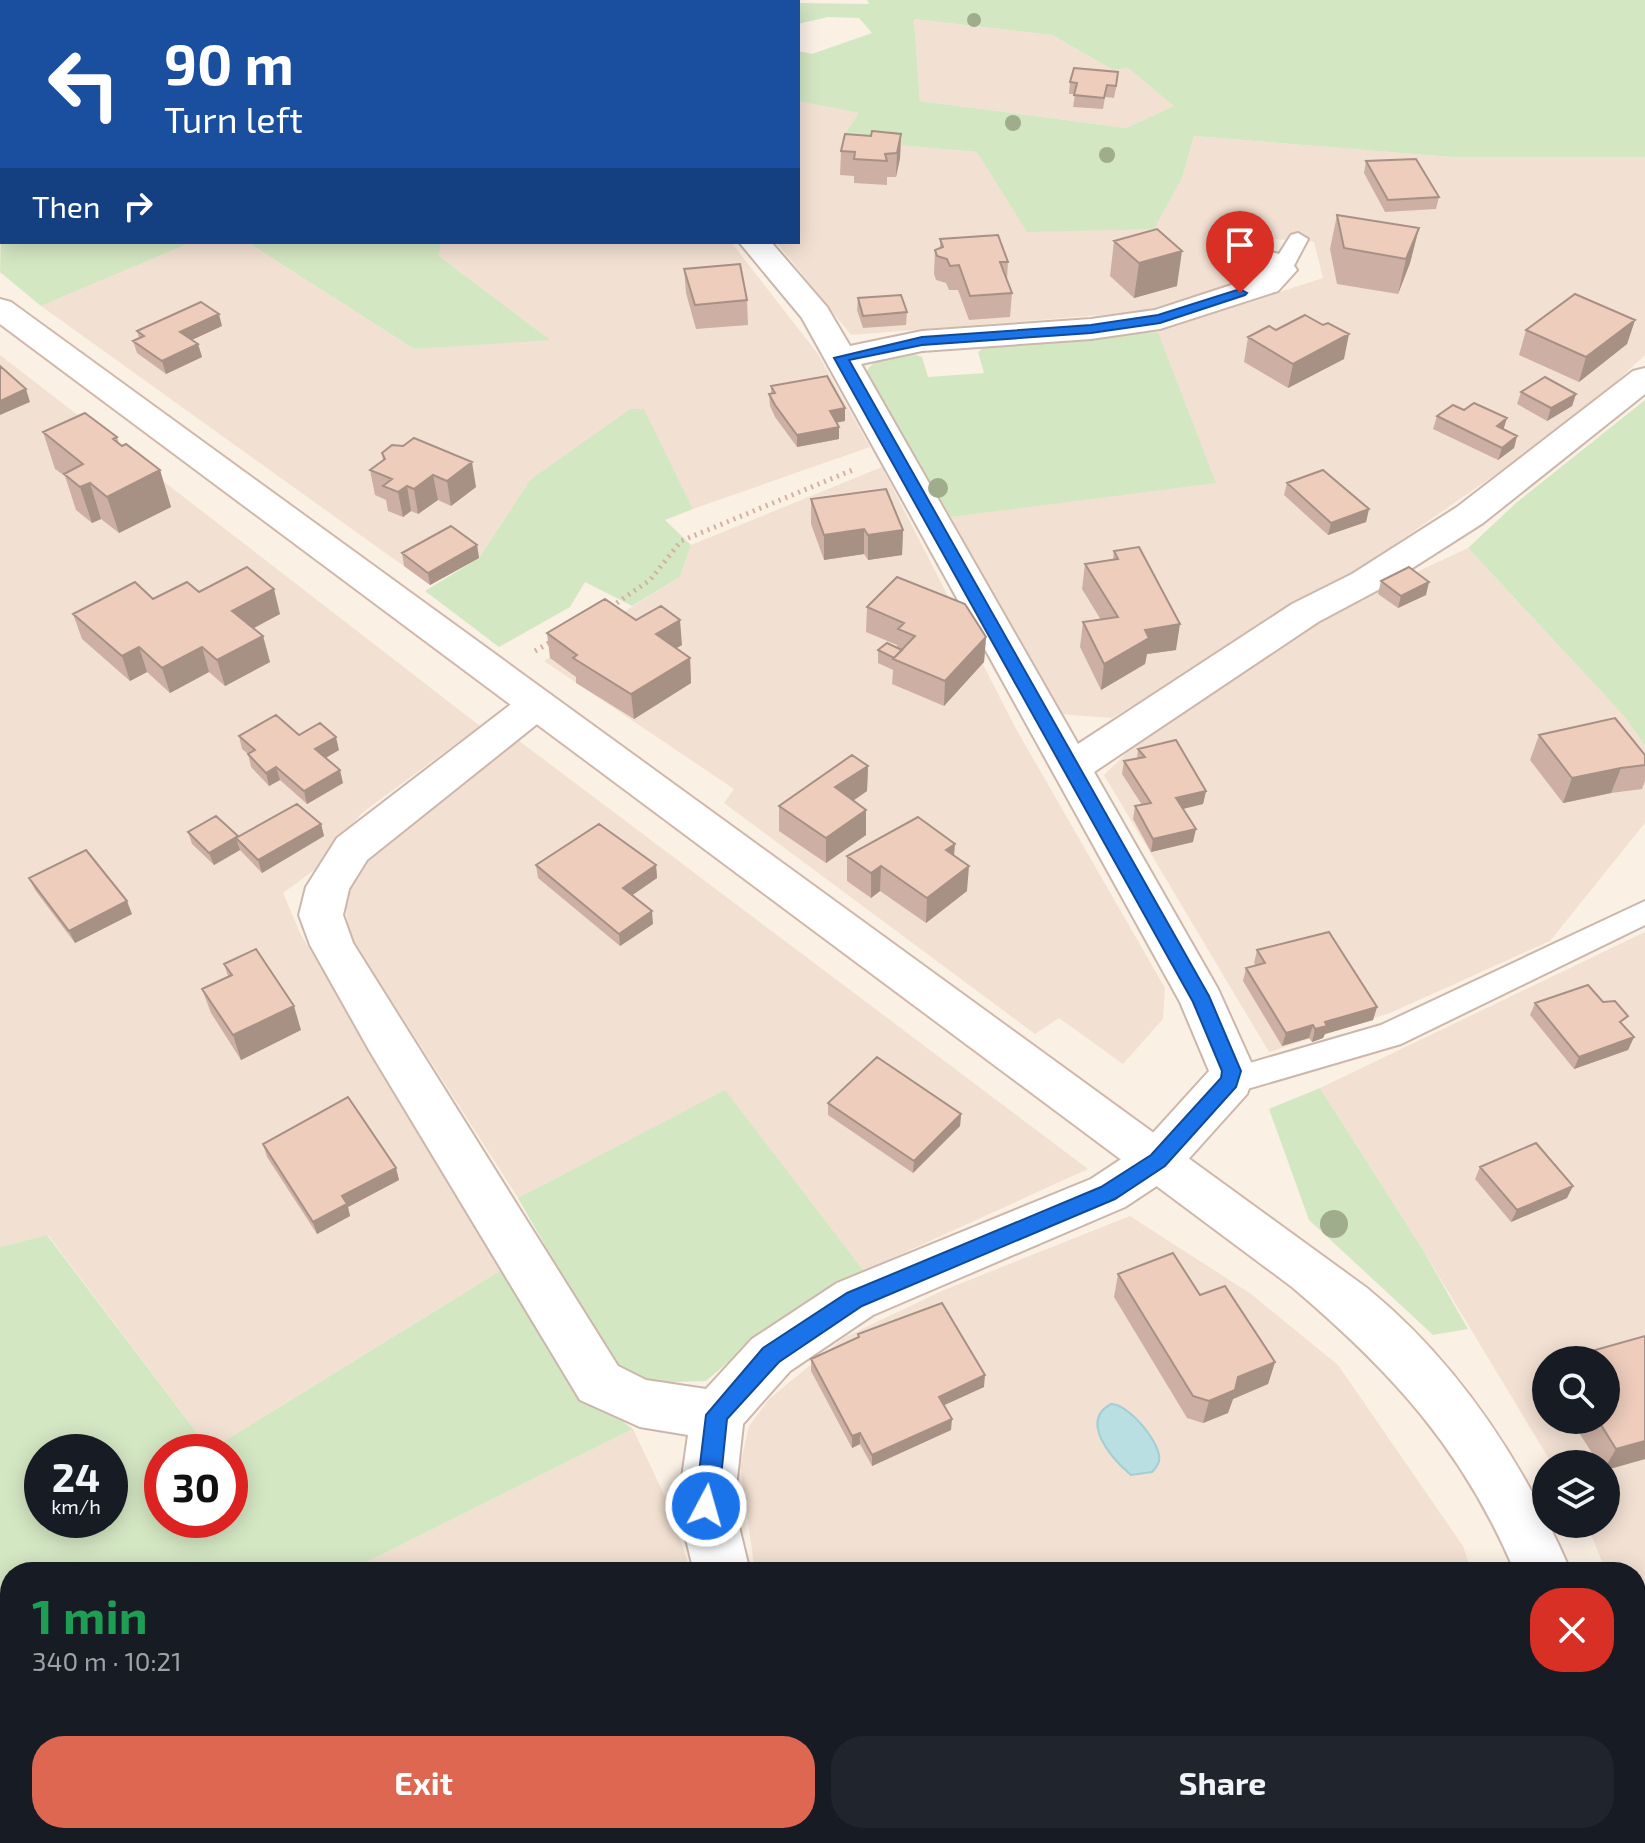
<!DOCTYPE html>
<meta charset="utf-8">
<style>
:root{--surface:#171b24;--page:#20242c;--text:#f1f3f6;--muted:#9ea1a6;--accent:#dd6751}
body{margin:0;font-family:"Exo 2",sans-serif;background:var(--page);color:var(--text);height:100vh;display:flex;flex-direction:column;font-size:30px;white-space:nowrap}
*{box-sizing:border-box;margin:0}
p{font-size:26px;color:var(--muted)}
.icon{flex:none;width:44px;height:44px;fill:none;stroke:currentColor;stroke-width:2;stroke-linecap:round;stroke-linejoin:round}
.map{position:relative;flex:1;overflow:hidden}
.side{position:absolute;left:0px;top:1562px;width:1646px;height:282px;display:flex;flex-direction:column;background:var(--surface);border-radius:32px 32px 0 0;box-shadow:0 4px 20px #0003}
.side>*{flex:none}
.top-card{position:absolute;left:0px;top:0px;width:800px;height:244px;box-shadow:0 4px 20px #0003;background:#1a4fa0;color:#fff;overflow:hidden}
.fabs{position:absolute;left:1532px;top:1346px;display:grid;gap:16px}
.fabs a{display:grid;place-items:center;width:88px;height:88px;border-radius:50%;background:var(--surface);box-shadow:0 4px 20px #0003;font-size:40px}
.speed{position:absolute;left:24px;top:1434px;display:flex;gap:16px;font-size:40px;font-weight:700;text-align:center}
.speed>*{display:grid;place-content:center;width:104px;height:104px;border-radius:50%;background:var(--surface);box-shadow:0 4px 20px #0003;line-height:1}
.speed small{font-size:20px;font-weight:400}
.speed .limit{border:12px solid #d22;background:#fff;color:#111}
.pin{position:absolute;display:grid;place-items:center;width:68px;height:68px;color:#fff;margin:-82px -34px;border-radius:50% 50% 50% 0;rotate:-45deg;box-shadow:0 0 8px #0007}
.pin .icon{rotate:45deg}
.me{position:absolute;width:88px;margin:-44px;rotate:6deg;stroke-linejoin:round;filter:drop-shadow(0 0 6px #0008)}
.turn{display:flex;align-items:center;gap:28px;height:168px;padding:0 32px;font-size:36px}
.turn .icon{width:104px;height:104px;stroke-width:2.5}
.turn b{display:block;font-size:56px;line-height:68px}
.then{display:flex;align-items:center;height:76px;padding:0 32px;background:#0003;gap:16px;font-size:30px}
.round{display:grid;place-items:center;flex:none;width:84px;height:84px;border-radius:32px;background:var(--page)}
.headline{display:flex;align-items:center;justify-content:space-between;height:136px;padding:0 32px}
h1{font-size:48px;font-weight:700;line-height:60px;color:#1e9e55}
.action{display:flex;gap:16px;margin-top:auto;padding:16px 32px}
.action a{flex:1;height:92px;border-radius:32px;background:var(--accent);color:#fff;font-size:32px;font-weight:700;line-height:92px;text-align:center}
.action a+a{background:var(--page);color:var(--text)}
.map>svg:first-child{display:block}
.residential{fill:#f2e1d3;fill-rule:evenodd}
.green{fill:#d4e7c3;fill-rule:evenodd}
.water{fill:#badfe3;stroke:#a1cfd4;stroke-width:2}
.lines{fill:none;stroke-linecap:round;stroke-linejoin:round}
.service-casing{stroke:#cbb7ab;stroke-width:4}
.minor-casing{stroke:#cbb7ab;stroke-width:4}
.secondary-casing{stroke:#d0b9ab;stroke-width:4}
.path{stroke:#d3b1a1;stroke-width:5;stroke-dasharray:2 5;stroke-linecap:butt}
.service{fill:#fff;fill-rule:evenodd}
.minor{fill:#fff;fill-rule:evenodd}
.secondary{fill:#fff;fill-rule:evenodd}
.tree{fill:#a0ad8c}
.wall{fill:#cdb0a3}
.shaded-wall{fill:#a79084}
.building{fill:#eecdbd;stroke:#a79084;stroke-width:2}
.route{fill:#1a73e8;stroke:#114b97;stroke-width:2}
</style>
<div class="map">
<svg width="1645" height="1843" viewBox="0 0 1645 1843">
<rect width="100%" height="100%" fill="#fbf0e4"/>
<path class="residential" d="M914,19L1052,35L1113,70L1128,68L1175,106L1126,128L920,101Z
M798,101L860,113L842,140L977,152L1182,178L1194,136L1451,157H1645V355L1576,419L1359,569L1112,718L1059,714L951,517L1215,482L1158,332L1323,278L1314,242L1247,237L1255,277L1140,312L851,335L776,242H798Z
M192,242H247L414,349L548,339L439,256L441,242H731L818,354L870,447L693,509L644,410L530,480L479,558L430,585L41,306Z
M0,355L480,726L362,813L313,871L283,893L301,935L503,1269L210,1450L48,1235L0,1247Z
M882,467L1015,727L1165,988L1163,1019L1123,1064L1059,1018L1035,1034L724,803L734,789L544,661L680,577L691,545Z
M1468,548L1624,716L1645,746V823L1550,941L1390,1013L1269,1052L1104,775L1148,732L1312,621Z
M518,740L1088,1169L864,1271L725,1091L518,1198L350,936L345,904L355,873L377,850Z
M1645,932V1673L1636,1650V1572H1606L1587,1524H1606V1464H1552L1423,1250L1320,1088ZM1546,1360H1606V1420H1546Z
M1130,1216L1251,1294L1338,1365L1463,1546L1472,1572H755L740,1465L749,1426L769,1399L843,1338L944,1290Z
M633,1429L669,1505L691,1572H347Z
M229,1834H685L680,1843H232Z
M743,1834H1561L1564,1843H739Z"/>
<path class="green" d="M867,0H1645V157H1451L1194,136L1182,178L1154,229L1027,232L977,152L841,140L859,113L798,101V51L812,54L872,33L859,18L828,17L798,24V3L869,4ZM914,19L1052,35L1113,70L1128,68L1174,106L1126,128L920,101Z
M2,201V242H192L41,306L0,272Z
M247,242H441L439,256L550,340L414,349Z
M1158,332L1216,483L951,517L866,372C878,353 901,349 922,357L928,377L984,373L978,352L987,345Z
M1645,400V746L1624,716L1468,548L1516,503Z
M630,409H644L693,509L665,520L691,545L680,577L632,606L585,582L570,607L499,647L425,591L479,558L530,480Z
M1320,1088L1423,1250L1468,1329L1433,1335L1309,1220L1269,1109Z
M725,1090L864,1271L754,1340L706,1381L644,1383L614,1367L518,1198Z
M47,1235L210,1450L503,1269L589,1396L633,1429L347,1572H10V1834H229L232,1843H0V1247ZM42,1452H110V1520H42ZM162,1452H230V1520H162Z"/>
<path class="water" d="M1111,1404C1128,1403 1163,1445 1159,1461C1158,1465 1155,1469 1152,1472L1131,1475C1111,1458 1079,1421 1111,1404Z"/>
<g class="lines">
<defs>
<path id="service" d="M1298,233L1308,239L1289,275H1273L1265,264L1243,257L1239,253L1250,247L1279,254L1291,235Z
M1645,901V925L1401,1044L1230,1094L1219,1090L1214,1081L1219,1072L1381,1025Z"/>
<path id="minor" d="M739,242H771L827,307L850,346L922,331L1091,319L1155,310L1256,277L1270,263H1292L1297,270L1278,291L1160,329L1091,339L922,351L861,364L1078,744L1292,604L1352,574L1457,507L1633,371L1645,368V394L1483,523L1378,590L1318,622L1094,772L1218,989L1255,1071L1247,1094L1175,1174L1125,1207L873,1315L790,1371L743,1424L734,1506L750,1572H694L678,1506L688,1435L640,1427L580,1400L369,1050L310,945L299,915L306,887L337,838L523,695L537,691L551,695L557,704L551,713L367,860L349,889L343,915L353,943L618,1366L646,1380L706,1389L752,1339L837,1283L1091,1179L1141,1146L1209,1071L1180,1002L802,318Z
M678,1834H741L737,1843H674Z"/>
<path id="secondary" d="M643,0H670L642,2Z
M0,12H2V28H0Z
M0,299L11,302L1367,1288C1461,1365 1525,1466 1571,1572H1515C1463,1449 1392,1372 1292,1287L0,324Z
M1636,1787L1645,1791V1843H1614L1611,1834H1636Z"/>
</defs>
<use href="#service" class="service-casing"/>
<use href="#minor" class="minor-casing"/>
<use href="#secondary" class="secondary-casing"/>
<path class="path" d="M611,607L650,580L681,541L855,469
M535,651L554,640"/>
<use href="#service" class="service"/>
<use href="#minor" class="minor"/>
<use href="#secondary" class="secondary"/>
</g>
<g class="tree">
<circle cx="974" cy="20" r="7"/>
<circle cx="1013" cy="123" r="8"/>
<circle cx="1107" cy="155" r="8"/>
<circle cx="938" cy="488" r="10"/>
<circle cx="1334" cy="1224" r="14"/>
</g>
<path class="wall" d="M1070,82L1117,83L1114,98L1105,97L1103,109L1073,107L1075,94H1069Z
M901,134L900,158L896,177H887V185L854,183V176L840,175L841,151L871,136Z
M1366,161L1439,197L1436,209L1385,212L1364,173Z
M1337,215L1419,228L1410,263L1398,294L1337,284L1330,249Z
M940,239L1008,262L1007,280L1012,293L1010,317L969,320L958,290H949L946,283L936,280L934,274L935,250L940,248Z
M1114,241L1177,286L1134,298L1110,276Z
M684,269L747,300L748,325L696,329L686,293Z
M858,298L907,312L906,325L863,328L857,310Z
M1635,320L1627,344L1579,382L1519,355L1526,330Z
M222,326L192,340L198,344L202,357L166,374L137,353L133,341L139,338L137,331Z
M1276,330L1344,359L1288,388L1244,362L1248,337Z
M771,386L845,408V421L837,422L839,427V439L797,447L775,417L770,406L769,394L771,393Z
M1521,392L1576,394L1572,406L1547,421L1517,404Z
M1437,416L1504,429L1517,436L1514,448L1498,460L1433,429Z
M43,432L117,437L119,443L160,470L171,507L119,533L101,519L92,523L76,510L65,476L55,469Z
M382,453L476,487L451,506L438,500L418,514L411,511L403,517L388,511L386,500L375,495L370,470L383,460Z
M1287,483L1369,509L1366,522L1328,535L1284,495Z
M811,499L903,530L902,555L868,560L864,554L824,560L811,524Z
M477,545L479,558L430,585L404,566L402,553Z
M1114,551L1176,650L1147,654L1145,664L1101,690L1080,647L1083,622L1101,620L1082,589L1085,564L1113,559Z
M1381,581L1426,595L1398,608L1378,594Z
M199,592L280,614L253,628L263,636L270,662L225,686L209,672L170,693L147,672L130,681L82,639L73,614Z
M867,607L986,637L984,662L944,706L892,684L893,670L878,663V650L897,648V645L866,632Z
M636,620L682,645L676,648L690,658L691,683L634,719L576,683V677L550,658L547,633Z
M299,735L339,750L326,758L343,783L307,804L280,780L269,786L251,767L248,754L242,749L239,736Z
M1539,735L1645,765V781L1642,789L1611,793L1563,803L1530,760Z
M1138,749L1206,791L1203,804L1183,809L1193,842L1151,852L1133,819L1135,806L1142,805L1122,774L1124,761L1137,759Z
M868,766L867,791L853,801L866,810V835L826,863L779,831V806Z
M321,824L324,836L262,873L240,850L214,865L192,844L188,832L238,837Z
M847,856H954L967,891L926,923L880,891L871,898L847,881Z
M536,865H656L657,878L632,895L653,924L620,946L538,878Z
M29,878L132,914L75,943L35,890Z
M1257,950L1377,1007L1373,1020L1325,1034L1323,1038L1312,1042L1309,1038L1282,1046L1243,981L1246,968L1256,966L1254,963Z
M224,964L301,1030L241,1060L211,1013L202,989L228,976Z
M1535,1003L1623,1025L1634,1037L1628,1050L1574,1069L1530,1015Z
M828,1103L961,1114L960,1126L913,1173L828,1115Z
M263,1144L396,1168L399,1180L348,1207L350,1216L317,1234L267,1157Z
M1480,1167L1567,1198L1511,1222L1475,1179Z
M1118,1274L1200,1295L1275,1362L1268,1384L1233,1399L1228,1413L1203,1423L1187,1418L1114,1297Z
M858,1334L984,1387L944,1405L951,1430L872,1466L860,1444L852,1448L811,1371V1359L858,1338Z
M1645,1336V1459L1606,1470V1464H1599L1571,1420H1606Z
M1100,1834H1195L1198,1843H1103Z"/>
<path class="shaded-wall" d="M901,134L900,158L896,177L897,153Z
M1419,228L1410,263L1398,294L1406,259Z
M1182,251L1177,286L1134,298L1139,263Z
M219,314L222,326L183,344L180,332Z
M1635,320L1627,344L1579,382L1586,357Z
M1349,334L1344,359L1288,388L1293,364Z
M198,344L202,357L166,374L162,361Z
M26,389L30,402L0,415V401Z
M1576,394L1572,406L1547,421L1551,408Z
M845,408V421L830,424V411Z
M1507,418L1503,431L1497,426Z
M839,427V439L797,447V435Z
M1517,436L1514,448L1498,460L1502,448Z
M472,462L476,487L451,506L447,481Z
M160,470L171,507L119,533L107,497Z
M433,475L438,500L418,514L414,489Z
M90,483L101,519L92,523L80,487Z
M407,486L411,511L403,517L398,492Z
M1369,509L1366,522L1328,535L1331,523Z
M864,529V554L824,560V535Z
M903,530L902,555L868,560V535Z
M477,545L479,558L430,585L428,573Z
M1429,582L1426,595L1398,608L1401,596Z
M274,589L280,614L239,636L232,611Z
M680,620L682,645L658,659L656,634Z
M1180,624L1176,650L1147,654L1145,664L1101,690L1104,664L1145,630Z
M263,636L270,662L225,686L217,660Z
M986,637L984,662L944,706L945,681Z
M139,647L147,672L130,681L122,656Z
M202,647L209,672L170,693L162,668Z
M690,658L691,683L634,719L631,694Z
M336,737L339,750L318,762L315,749Z
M868,766L867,791L835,813V787Z
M276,767L280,780L269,786L266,773Z
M1621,768L1611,793L1563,803L1572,778Z
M340,770L343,783L307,804L304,791Z
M1206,791L1203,804L1174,811L1176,798Z
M866,810V835L826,863V838Z
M321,824L324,836L262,873L258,860Z
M1196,829L1193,842L1151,852L1153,839Z
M236,838L240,850L214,865L209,853Z
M955,844L953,869L946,850Z
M656,865L657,878L624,901L623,888Z
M881,866L880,891L871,898V873Z
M969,866L967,891L926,923L927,898Z
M127,901L132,914L75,943L69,931Z
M652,911L653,924L620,946L619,934Z
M294,1006L301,1030L241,1060L233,1035Z
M1377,1007L1373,1020L1325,1034L1323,1038L1312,1042L1315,1029L1325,1022Z
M1313,1025L1309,1038L1282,1046L1286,1033Z
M1634,1037L1628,1050L1574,1069L1579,1057Z
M961,1114L960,1126L913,1173L914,1161Z
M396,1168L399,1180L348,1207L350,1216L317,1234L313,1222L342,1196Z
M1573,1186L1567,1198L1511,1222L1517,1210Z
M1275,1362L1268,1384L1233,1399L1228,1413L1203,1423L1209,1401L1238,1377Z
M985,1375L984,1387L938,1408L939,1397Z
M952,1419L951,1430L872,1466V1455Z
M860,1433V1444L852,1448V1436Z
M1645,1441V1459L1606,1470V1466L1616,1449Z"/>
<path class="building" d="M1074,68L1118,72L1116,86L1107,85L1104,98L1074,95L1077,83L1070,82Z
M872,131L901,134L897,153L885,154L887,161L854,159L855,152L841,151L845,134L871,136Z
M1416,159L1439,197L1388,200L1366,161Z
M1337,215L1419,228L1406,259L1344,248Z
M1157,229L1182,251L1139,263L1114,241Z
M998,235L1008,262H1000L1012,293L970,296L959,265L950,266L947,259L937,256L935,250L943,247L940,239Z
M740,264L747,300L695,305L684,269Z
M1575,294L1635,320L1586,357L1526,330Z
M901,295L907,312L863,316L858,298Z
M201,302L219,314L180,332L198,344L162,361L133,341L144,336L137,331Z
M1305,315L1323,325L1328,323L1349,334L1293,364L1248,337L1269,326L1276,330Z
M0,366L26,389L0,401Z
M827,376L845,408L830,411L839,427L797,435L775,405L769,394L775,393L771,386Z
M1545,377L1576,394L1551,408L1521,392Z
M1474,403L1507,418L1497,426L1517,436L1502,448L1437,416L1453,405L1464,410Z
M85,413L117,437L113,439L122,446L126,444L160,470L107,497L90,483L80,487L64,474L83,464L43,432Z
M414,438L472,462L447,481L433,475L414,489L407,486L398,492L383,486L392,479L370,470L385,459L382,453L392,445L403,446Z
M1323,470L1369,509L1331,523L1287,483Z
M886,489L903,530L868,535L864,529L824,535L811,499Z
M451,526L477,545L428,573L402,553Z
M1139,547L1180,624L1145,630L1149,638L1104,664L1083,622L1118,617L1085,564L1118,559L1114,551Z
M247,567L274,589L232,611L263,636L217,660L202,647L162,668L139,647L122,656L73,614L135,582L153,599L187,582L199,592Z
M1409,567L1429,582L1401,596L1381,581Z
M897,577L965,604L986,637L945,681L893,659L915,636L898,629L904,623L867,607Z
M605,599L636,620L661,606L680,620L656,634L690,658L631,694L573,658L577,655L547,633Z
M887,643L902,650L894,658L878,650Z
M276,715L299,735L320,723L336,737L315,749L340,770L304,791L276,767L266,773L248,754L255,750L239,736Z
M1615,718L1645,755V765L1621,768L1572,778L1539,735Z
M1176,740L1206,791L1176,798L1196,829L1153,839L1135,806L1151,803L1124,761L1145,757L1138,749Z
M852,755L868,766L835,787L866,810L826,838L779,806Z
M297,804L321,824L258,860L236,838Z
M216,816L238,836L209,853L188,832Z
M918,817L955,844L946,850L969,866L927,898L881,866L871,873L847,856Z
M599,824L656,865L623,888L652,911L619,934L536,865Z
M86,850L127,901L69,931L29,878Z
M1329,932L1377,1007L1325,1022L1327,1026L1315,1029L1313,1025L1286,1033L1246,968L1265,963L1257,950Z
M256,949L294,1006L233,1035L202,989L232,975L224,964Z
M1588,985L1603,1002L1615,1001L1628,1016L1620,1022L1634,1037L1579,1057L1535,1003Z
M877,1057L961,1114L914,1161L828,1103Z
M348,1097L396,1168L342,1196L347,1204L313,1222L263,1144Z
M1536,1143L1573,1186L1517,1210L1480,1167Z
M1173,1253L1200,1295L1225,1286L1275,1362L1238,1377L1235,1390L1209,1401L1193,1396L1118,1274Z
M942,1303L985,1375L939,1397L952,1419L872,1455L860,1433L852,1436L811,1359L859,1337L858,1334Z
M1645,1336V1441L1616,1449L1598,1420H1606V1360H1560Z
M1106,1834H1195L1198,1843H1109Z"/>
<path class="route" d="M1240,289L1247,293L1245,295L1160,323L1091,333L922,345L849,360L1209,996L1241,1071L1236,1087L1165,1166L1115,1199L862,1306L779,1362L727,1419L718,1506L714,1514L706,1517L698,1514L695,1506L706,1415L763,1348L847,1293L1101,1187L1151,1155L1221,1078L1222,1071L1193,1002L834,358L922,337L1091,325L1158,315Z"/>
</svg>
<div class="fabs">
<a><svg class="icon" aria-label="search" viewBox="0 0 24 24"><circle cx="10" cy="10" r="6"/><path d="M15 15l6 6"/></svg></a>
<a><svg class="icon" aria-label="layers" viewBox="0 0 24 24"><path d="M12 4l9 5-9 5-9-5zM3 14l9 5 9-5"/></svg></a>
</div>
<div class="speed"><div>24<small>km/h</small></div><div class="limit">30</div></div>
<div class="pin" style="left:1240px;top:293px;background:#d93025"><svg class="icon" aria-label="arrive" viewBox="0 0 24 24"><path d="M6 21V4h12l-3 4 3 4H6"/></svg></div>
<svg class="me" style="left:706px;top:1506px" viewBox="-20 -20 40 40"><circle r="17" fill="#1a73e8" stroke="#fff" stroke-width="3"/><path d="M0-11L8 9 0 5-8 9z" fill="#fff"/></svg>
<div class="top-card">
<div class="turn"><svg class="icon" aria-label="left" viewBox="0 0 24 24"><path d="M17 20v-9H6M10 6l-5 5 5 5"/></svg><div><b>90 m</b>Turn left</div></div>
<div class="then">Then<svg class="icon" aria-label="right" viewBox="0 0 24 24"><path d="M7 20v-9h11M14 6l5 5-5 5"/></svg></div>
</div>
<section class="side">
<div class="headline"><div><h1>1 min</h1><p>340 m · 10:21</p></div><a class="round" style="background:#d93025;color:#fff"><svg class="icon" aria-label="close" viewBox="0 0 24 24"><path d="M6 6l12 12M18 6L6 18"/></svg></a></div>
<div class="action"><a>Exit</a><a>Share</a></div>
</section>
</div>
